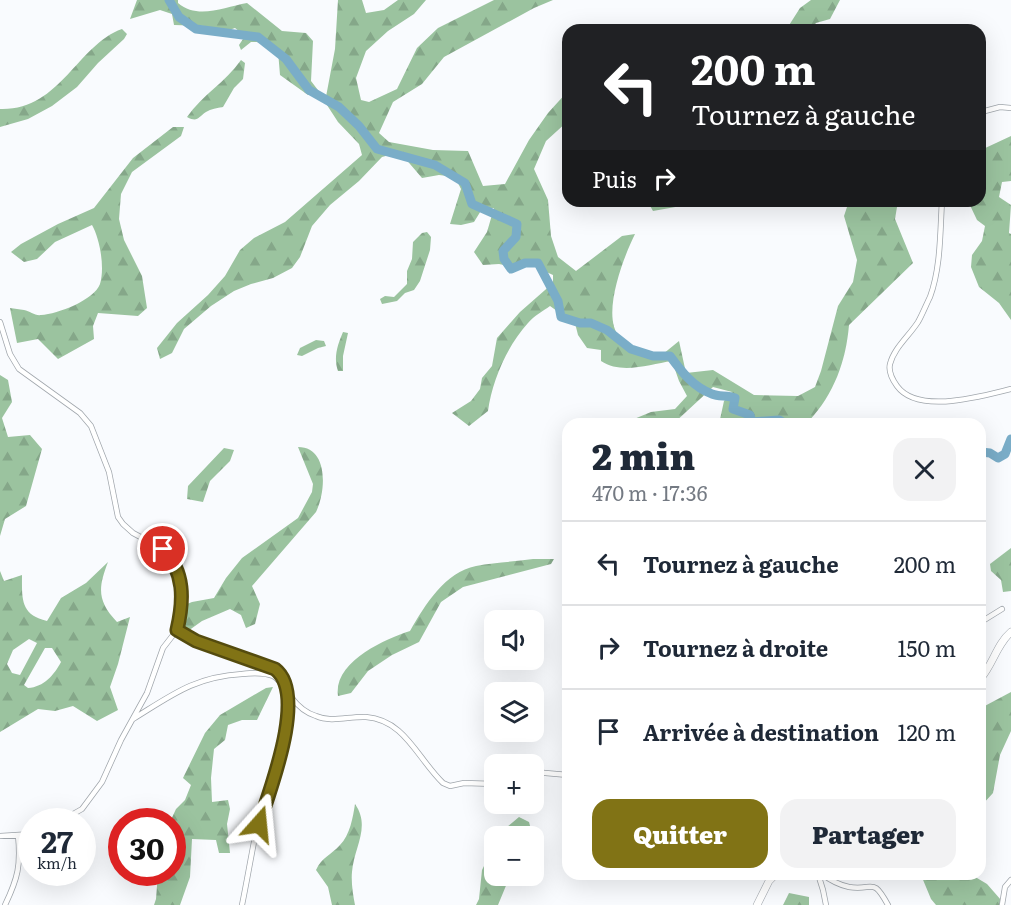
<!DOCTYPE html>
<html lang="fr">
<meta charset="utf-8">
<style>
:root{--surface:#fff;--page:#f2f2f3;--text:#1f2937;--muted:#747a83;--line:#e0e1e3;--accent:#817315}
body{margin:0;font-family:Literata,serif;background:var(--page);color:var(--text);height:100vh;display:flex;flex-direction:column;font-size:22px;white-space:nowrap}
*{box-sizing:border-box;margin:0}
p{font-size:20px;color:var(--muted)}
.icon{flex:none;width:33px;height:33px;fill:none;stroke:currentColor;stroke-width:2;stroke-linecap:round;stroke-linejoin:round}
.map{position:relative;flex:1;overflow:hidden}
.side{position:absolute;left:562px;top:418px;width:424px;height:462px;display:flex;flex-direction:column;background:var(--surface);border-radius:18px;box-shadow:0 6px 24px #0002}
.side>*{flex:none}
.guide{position:absolute;left:562px;top:24px;width:424px;height:183px;border-radius:18px;box-shadow:0 6px 24px #0002;background:#202124;color:#fff;overflow:hidden}
.buttons{position:absolute;left:484px;top:610px;display:grid;gap:12px}
.buttons a{display:grid;place-items:center;width:60px;height:60px;border-radius:12px;background:var(--surface);box-shadow:0 6px 24px #0002;font-size:30px}
.speed{position:absolute;left:18px;top:808px;display:flex;gap:12px;font-size:30px;font-weight:700;text-align:center}
.speed>*{display:grid;place-content:center;width:78px;height:78px;border-radius:50%;background:var(--surface);box-shadow:0 6px 24px #0002;line-height:1}
.speed small{font-size:15px;font-weight:400}
.speed .limit{border:9px solid #d22;background:#fff;color:#111}
.pin{position:absolute;display:grid;place-items:center;width:51px;height:51px;color:#fff;margin:-26px;border:3px solid #fff;border-radius:50%;box-shadow:0 2px 6px #0007}
.me{position:absolute;width:66px;margin:-33px;rotate:18deg;stroke-linejoin:round;filter:drop-shadow(0 0 4px #0008)}
.turn{display:flex;align-items:center;gap:21px;height:126px;padding:0 30px;font-size:27px}
.turn .icon{width:78px;height:78px;stroke-width:2.5}
.turn b{display:block;font-size:42px;line-height:51px}
.then{display:flex;align-items:center;height:57px;padding:0 30px;background:#0003;gap:12px;font-size:22px}
.round{display:grid;place-items:center;flex:none;width:63px;height:63px;border-radius:18px;background:var(--page)}
.head{display:flex;align-items:center;justify-content:space-between;height:102px;padding:0 30px}
h1{font-size:36px;font-weight:800;line-height:45px}
.cta{display:flex;gap:12px;margin-top:auto;padding:12px 30px}
.cta a{flex:1;height:69px;border-radius:18px;background:var(--accent);color:#fff;font-size:24px;font-weight:800;line-height:69px;text-align:center}
.cta a+a{background:var(--page);color:var(--text)}
ul{padding:0;list-style:none}
li{display:flex;align-items:center;gap:18px;height:84px;padding:0 30px;border-top:2px solid var(--line)}
li div{flex:1}
li b{display:block;font-size:22px}
li em{font-style:normal}
.map>svg:first-child{display:block}
.forest{fill:url(#forest-firs);fill-rule:evenodd}
.lines{fill:none;stroke-linecap:round;stroke-linejoin:round}
.river{stroke:#7aadc8;stroke-width:9}
.street-casing{stroke:#a0a6ac;stroke-width:6}
.secondary-casing{stroke:#a0a6ac;stroke-width:8}
.street{stroke:#fff;stroke-width:4.5}
.secondary{stroke:#fff;stroke-width:7}
.route-casing{stroke:#544b0e;stroke-width:15}
.route{stroke:#817315;stroke-width:10}
</style>
<div class="map">
<svg width="1011" height="905" viewBox="0 0 1011 905">
<defs>
<pattern id="forest-firs" width="22" height="20" patternUnits="userSpaceOnUse" patternTransform="scale(1.5)"><rect width="22" height="20" fill="#9bc39f"/><path d="M5 1l3.5 6h-7zM16 11l3.5 6h-7z" fill="#85a789"/></pattern>
</defs>
<rect width="100%" height="100%" fill="#f9fbfe"/>
<path class="forest" d="M137,0H178V3C198,20 224,7 247,3L282,31L306,33L313,41L311,81L321,94L308,95L280,75L278,51L257,42H251L241,50L239,45L245,36L235,28L221,33L205,26L174,25L172,14L160,10L130,19Z
M338,0H362L366,13L384,10L398,0H426L414,14L388,31L366,51L356,78L361,100L369,102L397,89L417,48L438,28L494,0H553L534,8L444,57L422,84L393,102L379,133L389,142L433,150L468,151L483,186L505,184L529,140L548,113L568,91V121L546,141L534,169L548,200L551,236L558,257L576,271L622,236L635,234C624,256 600,317 620,337C630,348 650,352 663,354L679,341L686,373L713,370L754,395L798,396L815,387L821,371L838,306L853,282L857,260L844,216L849,201H898L895,219L913,263L849,325C846,361 834,394 809,421L791,420L780,424H719L724,401L732,392L713,387L673,424H622L651,412L675,409L687,396L679,381L672,361C650,364 622,375 601,361V350L587,348L578,335L574,319L564,316L550,306C543,311 534,316 528,323C507,346 492,381 488,411L469,426L452,413L471,401L480,389L482,378L492,366L497,338L520,312L553,283V275L531,265L519,268L499,264L483,265L474,252L487,232L494,208L482,209L474,222L461,225L450,224L461,189L455,177L439,175L422,178L404,157L393,154L382,157L359,181L330,205L312,226L300,257L292,268L273,278L251,284L234,291L211,306L184,329L172,353L160,359L157,348L177,323L208,295L225,276L240,250L254,238L285,222L362,155L359,144L338,122L325,102L335,49Z
M811,0H840L830,19L816,23L810,30H786L800,8Z
M122,29L127,34L124,39L98,63L77,87L52,106L28,119L0,127V109C60,111 77,45 122,29Z
M241,60L245,63L243,79L234,88L223,107C217,108 211,109 206,112C198,117 198,123 187,117C202,95 226,82 241,60Z
M173,127H184L181,136L132,172L121,194L119,219L124,240L142,276L147,308L138,316L98,313L93,326L94,339L58,359L38,339L17,343L10,308C15,309 19,309 24,310C30,311 35,316 41,315C58,314 94,300 100,284C105,268 100,239 92,225L55,242L37,259L24,262L11,252L21,244L58,224L94,208L133,158Z
M1011,136V181L1002,182L999,197L1011,205L1009,233L1011,234V320L999,303L979,287L971,267L972,255L982,241L985,226L977,220L968,201H981V150Z
M654,201H687L681,206L653,211L649,204Z
M427,232L431,237L430,250L420,281L414,290L405,293L397,301L382,304L380,299L385,296L394,297L407,284V271L412,259L413,242L422,233Z
M343,332L348,333L343,356V371H338C333,357 338,344 343,332Z
M316,340L324,341L326,346L318,348L302,356L297,355L300,348Z
M0,375L8,380L12,402L2,418L8,437L30,435L42,449L26,506L5,519L0,536Z
M298,447C329,447 326,492 316,512L252,586L260,604L255,624L246,628L241,615L230,609L202,621L188,631L174,622L175,609L192,602L214,598L226,578L242,558L298,518L312,492L313,484Z
M224,448L234,450L230,461L210,481L203,502L187,499L188,486Z
M1011,548V591L1003,592L1001,580L991,571L990,564Z
M533,559H554L551,564L463,587L441,602L419,642L392,655L368,671L351,693L338,696C333,662 385,639 410,631C425,605 445,572 476,566C495,562 514,562 533,559Z
M108,562C98,588 97,601 117,622L130,617L118,664L110,687L118,710L97,721L73,706L55,711L38,709L0,732V571L4,581L22,575C22,598 20,615 47,621L61,598L86,583ZM29,639L37,643L20,675L12,673L7,664L13,650ZM45,648H52L61,662C54,675 44,687 28,688L24,685Z
M273,687L257,720H242L228,725L225,740L214,749L211,778L212,802L228,800L230,809L227,824L230,853H219L216,840L192,839L190,877L180,905H154L156,899L158,873H172V822H170L176,809L185,800L191,785L183,778L205,733L220,715L266,688Z
M1011,692V731L1000,755L993,793L982,805L981,809V708Z
M355,804C371,827 354,847 352,872C351,882 353,895 355,905H332L328,887L316,870C322,857 331,855 340,845C350,835 353,817 355,804Z
M519,817L529,822L533,837H498L501,832Z
M495,844V876H510L498,905H476L479,899L482,870Z
M921,875H972L987,884L1001,900L1000,905H936L931,899Z
M789,893L809,897V905H783Z"/>
<g class="lines">
<path class="river" d="M169,0L179,17L196,29L258,37L286,59L309,90L339,107L359,126L377,149L435,165L465,183L472,204L517,224L516,237L503,251L504,259L511,269L525,263H538L558,301L561,317L580,323H591L607,330L631,349L653,356H670C681,371 693,387 712,394C719,397 727,395 735,398L733,409L750,415L752,422L779,420L786,424
M981,452L990,453L998,458L1005,454L1011,439"/>
<defs>
<path id="street" d="M981,112L1000,107L1011,108
M942,201C940,232 941,267 930,297C926,305 922,315 918,322C909,336 894,348 890,364C888,372 892,379 897,386C918,415 982,396 1011,389
M0,322L10,354L19,369L80,413L91,426L109,472L118,517L123,524L133,533L163,549L173,559L181,580V611L177,630L163,648L147,693L121,740L102,782L82,809L59,822
M981,622L1002,609
M177,630L196,641L275,669C311,696 265,797 256,832C251,856 247,881 242,905
M133,719C172,695 194,677 242,674C252,673 263,672 273,676C281,680 285,691 291,697C297,705 306,713 316,716C332,723 349,716 366,717C405,720 417,758 443,783L450,786L464,783L495,784
M534,772L568,775
M0,836L32,834
M818,874L823,890L826,905
M822,874C830,880 839,885 849,887C874,891 872,876 888,905
M5,905C18,878 21,865 18,835
M1002,905L1005,887L1011,880"/>
<path id="secondary" d="M981,678C993,664 997,644 1011,632
M757,905L769,881L776,874"/>
</defs>
<use href="#street" class="street-casing"/>
<use href="#secondary" class="secondary-casing"/>
<use href="#street" class="street"/>
<use href="#secondary" class="secondary"/>
</g>
<g class="lines">
<defs>
<path id="route" d="M163,549C185,572 184,600 177,630L196,641L275,669C308,694 269,792 259,824"/>
</defs>
<use href="#route" class="route-casing"/>
<use href="#route" class="route"/>
</g>
</svg>
<div class="buttons">
<a><svg class="icon" aria-label="sound" viewBox="0 0 24 24"><path d="M4 9h4l5-4v14l-5-4H4zM17 9q2 3 0 6"/></svg></a>
<a><svg class="icon" aria-label="layers" viewBox="0 0 24 24"><path d="M12 4l9 5-9 5-9-5zM3 14l9 5 9-5"/></svg></a>
<a>+</a>
<a>−</a>
</div>
<div class="speed"><div>27<small>km/h</small></div><div class="limit">30</div></div>
<div class="pin" style="left:163px;top:549px;background:#d93025"><svg class="icon" aria-label="arrive" viewBox="0 0 24 24"><path d="M6 21V4h12l-3 4 3 4H6"/></svg></div>
<svg class="me" style="left:259px;top:824px" viewBox="-20 -20 40 40"><path d="M0-17L14 15 0 8-14 15z" fill="#817315" stroke="#fff" stroke-width="4"/></svg>
<div class="guide">
<div class="turn"><svg class="icon" aria-label="left" viewBox="0 0 24 24"><path d="M17 20v-9H6M10 6l-5 5 5 5"/></svg><div><b>200 m</b>Tournez à gauche</div></div>
<div class="then">Puis<svg class="icon" aria-label="right" viewBox="0 0 24 24"><path d="M7 20v-9h11M14 6l5 5-5 5"/></svg></div>
</div>
<section class="side">
<div class="head"><div><h1>2 min</h1><p>470 m · 17:36</p></div><a class="round"><svg class="icon" aria-label="close" viewBox="0 0 24 24"><path d="M6 6l12 12M18 6L6 18"/></svg></a></div>
<ul>
<li><svg class="icon" aria-label="left" viewBox="0 0 24 24"><path d="M17 20v-9H6M10 6l-5 5 5 5"/></svg><div><b>Tournez à gauche</b></div><em>200 m</em></li>
<li><svg class="icon" aria-label="right" viewBox="0 0 24 24"><path d="M7 20v-9h11M14 6l5 5-5 5"/></svg><div><b>Tournez à droite</b></div><em>150 m</em></li>
<li><svg class="icon" aria-label="arrive" viewBox="0 0 24 24"><path d="M6 21V4h12l-3 4 3 4H6"/></svg><div><b>Arrivée à destination</b></div><em>120 m</em></li>
</ul>
<div class="cta"><a>Quitter</a><a>Partager</a></div>
</section>
</div>
